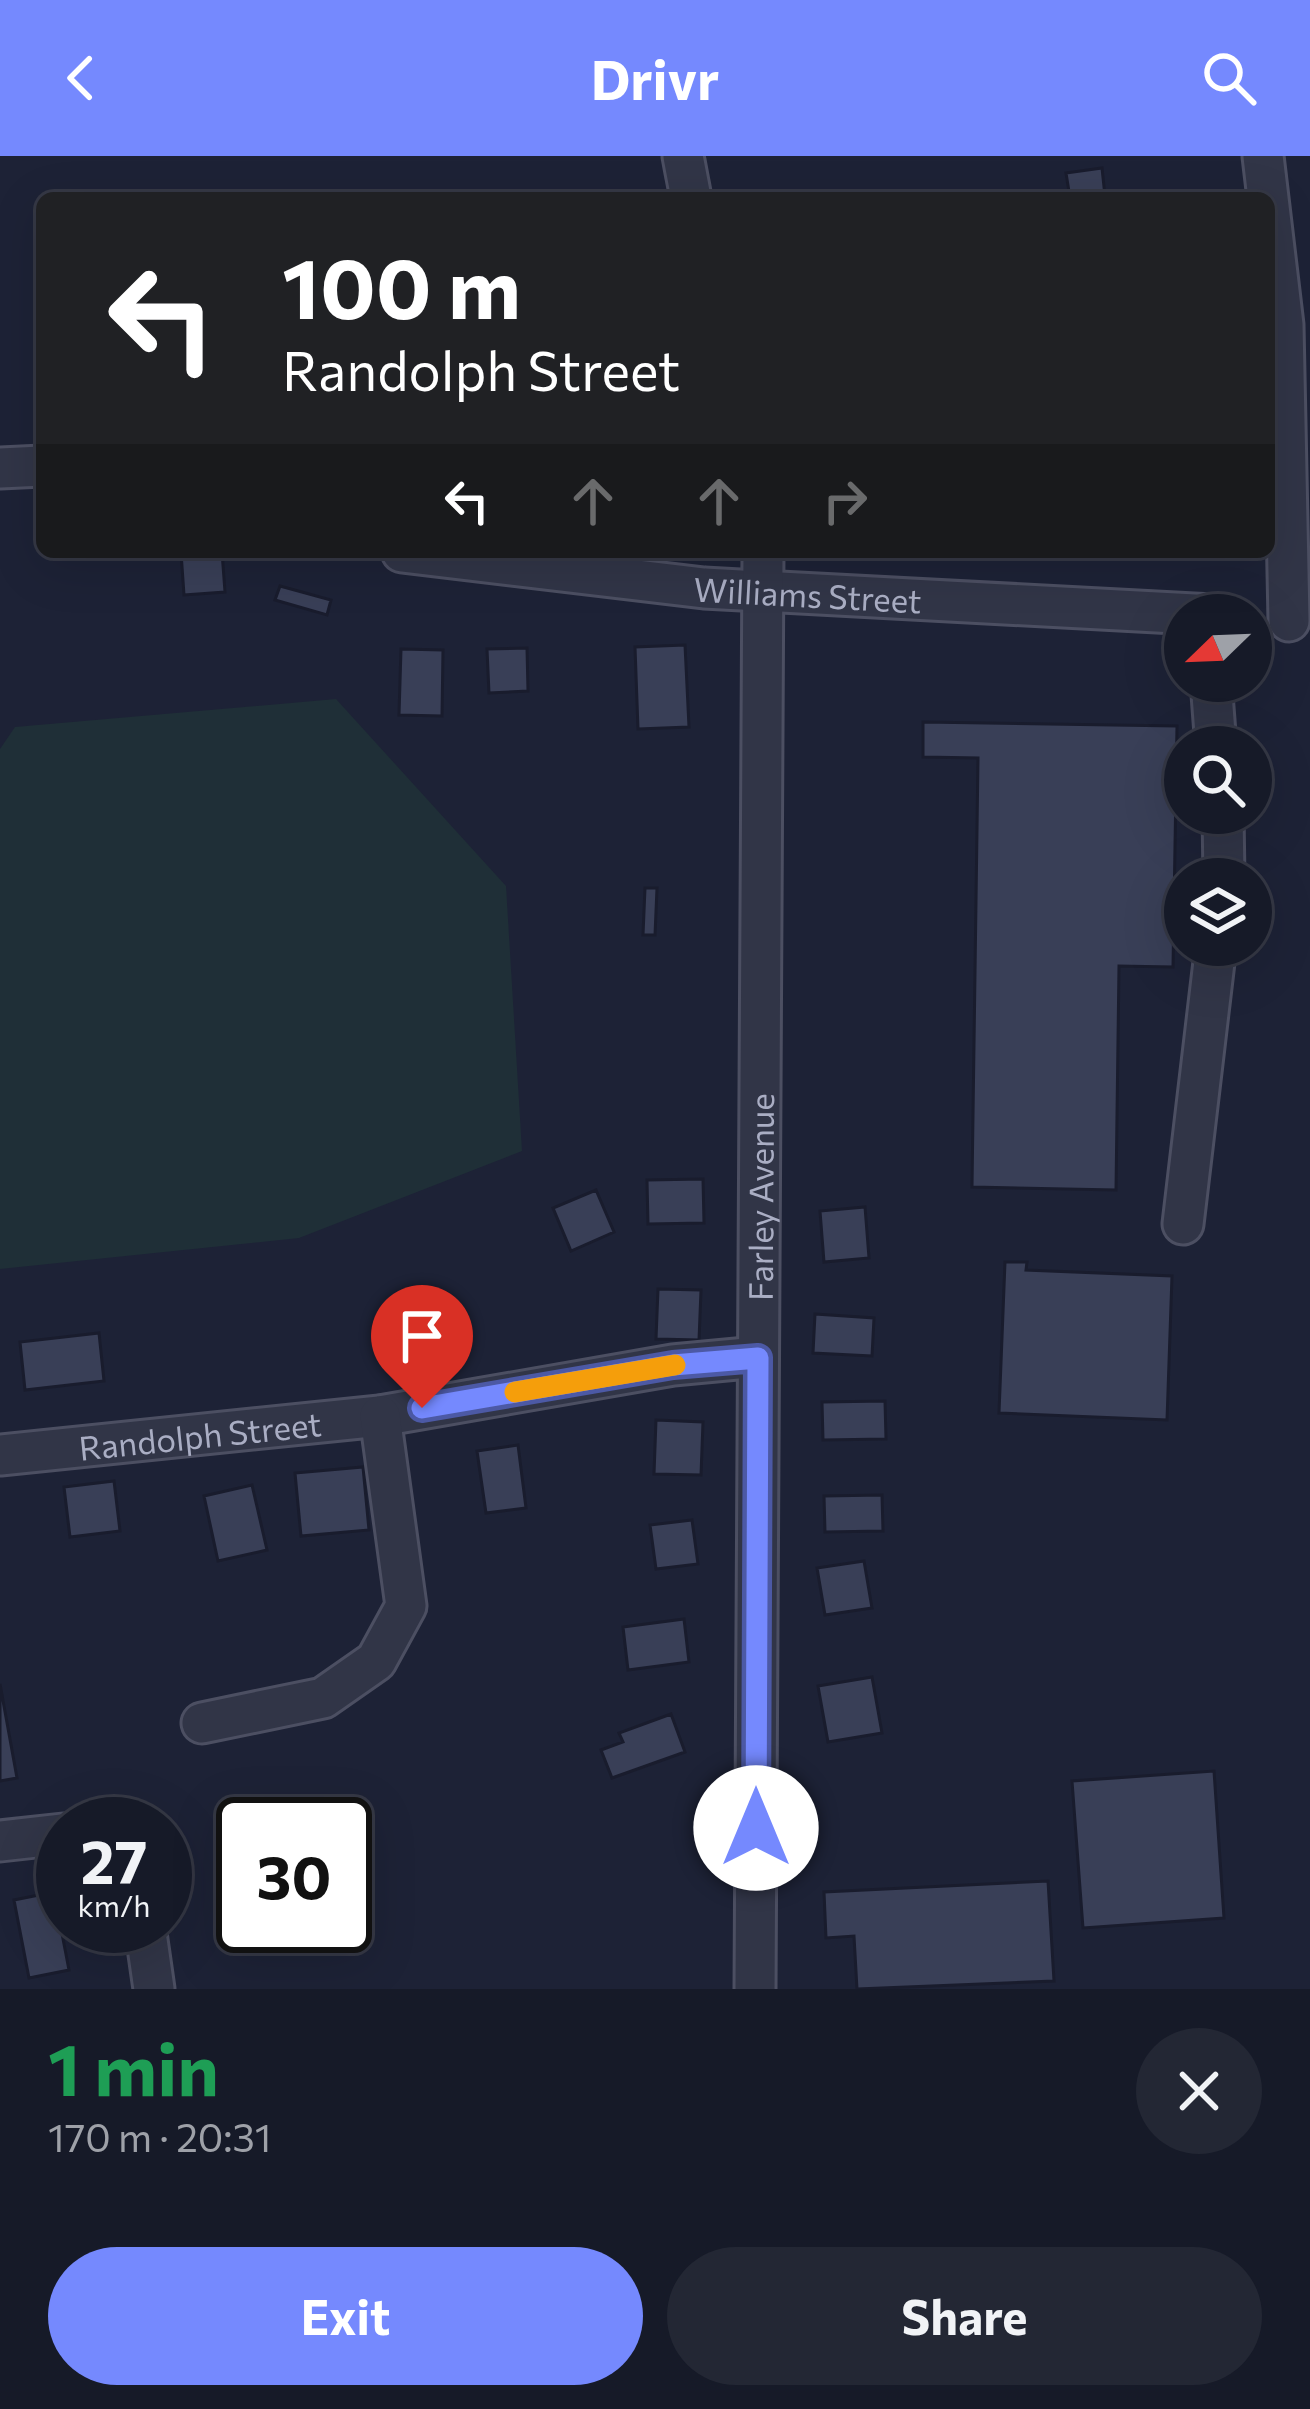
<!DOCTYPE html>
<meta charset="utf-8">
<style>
:root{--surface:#161a28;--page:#232734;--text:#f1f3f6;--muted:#9ea1a8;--line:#353845;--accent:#7589fe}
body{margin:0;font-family:Commissioner,sans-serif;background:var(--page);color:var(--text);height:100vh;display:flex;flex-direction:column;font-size:45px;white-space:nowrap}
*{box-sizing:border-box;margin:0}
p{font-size:39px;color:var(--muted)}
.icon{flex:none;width:66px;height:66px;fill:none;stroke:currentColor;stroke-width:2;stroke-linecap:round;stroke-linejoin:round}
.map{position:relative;height:1833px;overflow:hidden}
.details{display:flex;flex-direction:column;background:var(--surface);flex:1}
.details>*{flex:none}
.hud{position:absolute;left:36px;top:36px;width:1239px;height:366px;border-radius:18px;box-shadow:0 12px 48px #0002,0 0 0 3px var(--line);background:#202124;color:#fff;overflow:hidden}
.needle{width:78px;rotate:247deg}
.buttons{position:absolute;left:1164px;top:438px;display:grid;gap:24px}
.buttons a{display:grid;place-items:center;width:108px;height:108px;border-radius:50%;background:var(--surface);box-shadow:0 12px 48px #0002,0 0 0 3px var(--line);font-size:60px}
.speed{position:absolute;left:36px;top:1641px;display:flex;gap:24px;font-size:60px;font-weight:700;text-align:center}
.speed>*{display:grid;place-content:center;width:156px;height:156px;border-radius:50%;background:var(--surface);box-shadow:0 12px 48px #0002,0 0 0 3px var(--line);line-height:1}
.speed small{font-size:30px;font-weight:400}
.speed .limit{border:6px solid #111;border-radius:18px;background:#fff;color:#111}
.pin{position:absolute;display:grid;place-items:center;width:102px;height:102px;color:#fff;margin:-123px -51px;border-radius:50% 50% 50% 0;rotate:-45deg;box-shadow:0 0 12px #0007}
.pin .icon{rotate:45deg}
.me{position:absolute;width:132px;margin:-66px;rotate:0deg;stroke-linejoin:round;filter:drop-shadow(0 0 9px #0008)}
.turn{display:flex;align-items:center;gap:42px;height:252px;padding:0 48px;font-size:54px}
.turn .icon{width:156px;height:156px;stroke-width:2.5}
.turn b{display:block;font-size:84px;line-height:102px}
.lanes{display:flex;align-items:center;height:114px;padding:0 48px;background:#0003;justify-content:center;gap:60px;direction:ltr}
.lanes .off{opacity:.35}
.round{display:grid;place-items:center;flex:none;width:126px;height:126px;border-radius:63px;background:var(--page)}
.summary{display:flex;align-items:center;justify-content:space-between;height:204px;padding:0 48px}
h1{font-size:72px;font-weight:700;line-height:90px;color:#1e9e55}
.cta{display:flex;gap:24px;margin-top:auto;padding:24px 48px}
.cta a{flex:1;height:138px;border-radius:72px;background:var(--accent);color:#fff;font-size:48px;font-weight:700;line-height:138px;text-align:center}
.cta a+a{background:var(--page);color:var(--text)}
header{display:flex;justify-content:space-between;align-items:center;height:156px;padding:0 48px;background:var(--accent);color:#fff;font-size:54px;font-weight:700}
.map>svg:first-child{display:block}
.green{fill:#1f2f37}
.building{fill:#393f57;stroke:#191c2d;stroke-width:3}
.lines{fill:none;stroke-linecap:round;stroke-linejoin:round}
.minor-casing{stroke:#4c4f62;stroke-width:45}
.minor{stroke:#313547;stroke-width:39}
.route-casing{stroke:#4c59a5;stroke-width:30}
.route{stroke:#7589fe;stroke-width:21}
.slow{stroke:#f59e0b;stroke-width:21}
.labels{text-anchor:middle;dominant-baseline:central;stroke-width:10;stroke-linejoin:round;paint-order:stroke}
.street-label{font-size:33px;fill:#aaaec4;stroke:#171a2b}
</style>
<header><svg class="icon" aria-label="back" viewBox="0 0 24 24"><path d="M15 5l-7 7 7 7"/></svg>Drivr<svg class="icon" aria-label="search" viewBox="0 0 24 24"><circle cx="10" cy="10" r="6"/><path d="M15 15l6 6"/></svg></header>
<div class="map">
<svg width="1310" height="1833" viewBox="0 0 1310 1833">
<rect width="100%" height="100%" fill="#1d2236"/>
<path class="green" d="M336,543L506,730L522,995L299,1082L0,1113V593L15,571Z"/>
<path class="building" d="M1102,12L1105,40L1070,42L1066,17Z
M181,396H222L225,436L184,439Z
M280,430L331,444L327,459L275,444Z
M685,489L689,571L638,573L635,491Z
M527,492L528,535L489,537L487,493Z
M401,493L443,494L442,560L399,559Z
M923,566L1177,570L1173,811L1119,810L1116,1034L972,1031L978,602L923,601Z
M645,732H657L655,779H643Z
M703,1023L704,1067L648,1068L647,1024Z
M596,1034L614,1076L571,1095L553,1052Z
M865,1051L869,1102L824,1106L820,1055Z
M1005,1106H1027L1026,1114L1172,1120L1167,1264L999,1257Z
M658,1133L701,1134L699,1184L656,1183Z
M815,1158L874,1162L872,1200L813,1197Z
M99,1177L104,1225L25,1234L20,1186Z
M885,1245L886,1283L823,1284L822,1246Z
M656,1264L703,1266L701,1319L654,1318Z
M518,1289L526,1352L486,1357L477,1295Z
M363,1311L369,1374L301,1380L295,1317Z
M114,1325L120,1375L70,1381L64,1331Z
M252,1329L267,1394L218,1405L204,1340Z
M882,1339L883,1375L825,1376L824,1340Z
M692,1364L698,1408L656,1413L650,1369Z
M864,1405L872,1452L825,1459L817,1412Z
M684,1463L689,1506L628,1514L623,1471Z
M872,1521L882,1577L828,1586L818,1530Z
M0,1528L17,1622L0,1625Z
M671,1558L685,1596L612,1622L601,1594L623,1586L619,1577Z
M1214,1615L1224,1762L1083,1772L1072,1625Z
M243,1701V1765L225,1706Z
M1048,1725L1054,1825L857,1833L854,1780L826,1782L824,1736Z
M54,1736L69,1814L29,1822L14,1744Z
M245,1770H285L286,1774L249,1785Z"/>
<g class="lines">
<defs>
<g id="minor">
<path d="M683,0L691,42"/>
<path d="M1263,0L1283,169L1289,465"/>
<path d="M0,312L42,310"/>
<path id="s1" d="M402,396L704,432L1213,459"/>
<path d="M1211,525L1216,591"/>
<path d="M1223,657L1224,723"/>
<path d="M1183,1068L1216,789"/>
<path id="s2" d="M0,1299L380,1260L673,1209L758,1201"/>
<path d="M202,1567L323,1542L376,1505L406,1450L380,1260"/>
<path d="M0,1685L63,1678"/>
<path d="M145,1770L154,1833"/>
<path id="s3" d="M755,1833L763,396"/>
</g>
</defs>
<use href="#minor" class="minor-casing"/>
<use href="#minor" class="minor"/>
</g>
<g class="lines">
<defs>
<path id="route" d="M422,1252L673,1209L758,1202L756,1672"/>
</defs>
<use href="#route" class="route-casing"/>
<use href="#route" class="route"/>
<path class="slow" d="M515,1236L675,1209"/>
</g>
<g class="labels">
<g class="street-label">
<text stroke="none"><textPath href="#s1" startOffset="408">Williams Street</textPath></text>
<text stroke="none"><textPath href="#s3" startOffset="792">Farley Avenue</textPath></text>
<text stroke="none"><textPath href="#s2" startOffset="201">Randolph Street</textPath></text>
</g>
</g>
</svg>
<div class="buttons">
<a><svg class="needle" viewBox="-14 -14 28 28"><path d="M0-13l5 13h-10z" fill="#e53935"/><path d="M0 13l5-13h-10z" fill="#9ea1a8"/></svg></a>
<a><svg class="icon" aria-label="search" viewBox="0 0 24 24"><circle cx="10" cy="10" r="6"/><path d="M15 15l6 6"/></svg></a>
<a><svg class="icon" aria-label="layers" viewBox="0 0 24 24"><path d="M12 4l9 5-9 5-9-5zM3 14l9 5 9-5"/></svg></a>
</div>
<div class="speed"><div>27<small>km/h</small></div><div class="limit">30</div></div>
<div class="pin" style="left:422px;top:1252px;background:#d93025"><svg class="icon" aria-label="arrive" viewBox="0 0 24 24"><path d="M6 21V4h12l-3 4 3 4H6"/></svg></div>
<svg class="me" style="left:756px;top:1672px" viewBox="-20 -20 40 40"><circle r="19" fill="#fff"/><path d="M0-13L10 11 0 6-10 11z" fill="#7589fe"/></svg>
<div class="hud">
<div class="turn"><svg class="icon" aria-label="left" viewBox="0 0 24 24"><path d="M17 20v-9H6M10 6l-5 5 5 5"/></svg><div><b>100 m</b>Randolph Street</div></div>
<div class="lanes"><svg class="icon" aria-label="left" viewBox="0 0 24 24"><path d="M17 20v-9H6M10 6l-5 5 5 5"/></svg><svg class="icon off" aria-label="ahead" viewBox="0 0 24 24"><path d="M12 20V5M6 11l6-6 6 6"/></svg><svg class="icon off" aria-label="ahead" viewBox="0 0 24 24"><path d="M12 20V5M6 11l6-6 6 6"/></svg><svg class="icon off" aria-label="right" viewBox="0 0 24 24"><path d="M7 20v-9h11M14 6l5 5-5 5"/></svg></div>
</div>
</div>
<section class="details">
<div class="summary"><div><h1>1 min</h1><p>170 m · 20:31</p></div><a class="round"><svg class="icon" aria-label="close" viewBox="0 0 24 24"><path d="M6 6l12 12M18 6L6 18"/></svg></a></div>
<div class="cta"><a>Exit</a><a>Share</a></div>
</section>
